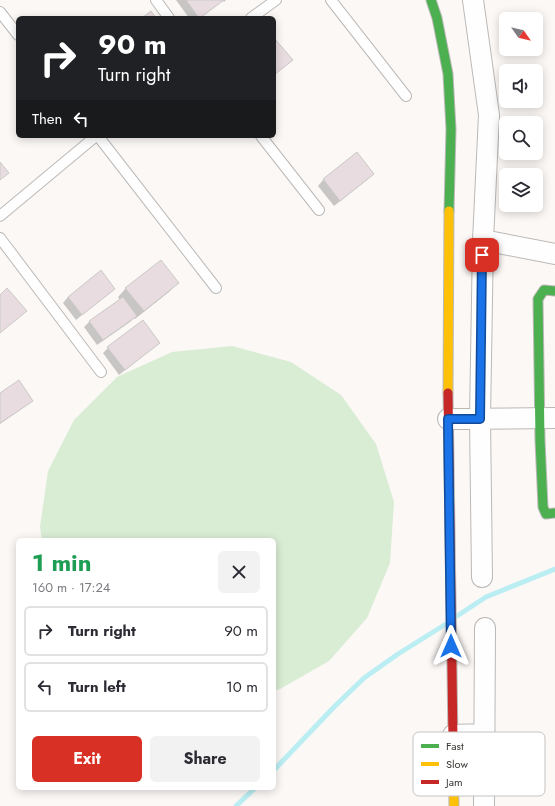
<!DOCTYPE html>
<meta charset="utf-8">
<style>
:root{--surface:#fff;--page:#f2f2f3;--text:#2b2b33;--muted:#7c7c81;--line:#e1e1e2;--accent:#d93025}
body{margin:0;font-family:Jost,sans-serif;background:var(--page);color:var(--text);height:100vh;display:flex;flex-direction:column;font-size:15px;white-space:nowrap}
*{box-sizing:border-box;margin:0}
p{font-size:13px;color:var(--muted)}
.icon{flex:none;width:22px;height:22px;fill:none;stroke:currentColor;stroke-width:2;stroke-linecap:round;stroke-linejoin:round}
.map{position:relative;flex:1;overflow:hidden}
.drawer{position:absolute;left:16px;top:538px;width:260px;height:252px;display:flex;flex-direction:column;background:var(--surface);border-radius:6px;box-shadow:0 2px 10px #0003}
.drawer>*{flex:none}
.banner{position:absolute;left:16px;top:16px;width:260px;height:122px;border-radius:6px;box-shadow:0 2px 10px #0003;background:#202124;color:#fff;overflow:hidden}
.needle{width:26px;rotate:124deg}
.controls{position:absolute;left:499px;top:12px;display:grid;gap:8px}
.controls a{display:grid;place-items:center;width:44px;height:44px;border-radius:6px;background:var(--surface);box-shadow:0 2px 10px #0003;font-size:20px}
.pin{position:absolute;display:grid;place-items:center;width:34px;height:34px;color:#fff;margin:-17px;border-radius:8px;box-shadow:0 2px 6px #0006}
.me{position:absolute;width:44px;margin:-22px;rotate:0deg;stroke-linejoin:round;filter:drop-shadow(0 0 3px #0008)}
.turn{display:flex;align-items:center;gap:14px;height:84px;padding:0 16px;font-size:18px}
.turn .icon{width:52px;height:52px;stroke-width:2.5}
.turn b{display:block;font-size:28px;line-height:34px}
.then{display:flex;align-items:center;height:38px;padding:0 16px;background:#0003;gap:8px;font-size:15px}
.round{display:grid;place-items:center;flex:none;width:42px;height:42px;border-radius:6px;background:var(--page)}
.overview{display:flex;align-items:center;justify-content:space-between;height:68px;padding:0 16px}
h1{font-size:24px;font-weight:700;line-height:30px;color:#1e9e55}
.primary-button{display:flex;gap:8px;margin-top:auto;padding:8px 16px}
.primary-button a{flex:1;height:46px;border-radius:6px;background:var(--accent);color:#fff;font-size:16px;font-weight:700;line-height:46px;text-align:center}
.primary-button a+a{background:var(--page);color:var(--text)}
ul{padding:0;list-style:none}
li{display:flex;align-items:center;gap:12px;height:50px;margin:0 8px 6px;padding:0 8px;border:2px solid var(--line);border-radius:6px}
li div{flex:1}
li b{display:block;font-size:15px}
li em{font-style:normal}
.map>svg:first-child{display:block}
.green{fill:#d9ecd4}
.shadow{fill:#0003}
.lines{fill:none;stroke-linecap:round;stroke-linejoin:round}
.stream{stroke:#bbeef3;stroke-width:5}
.building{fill:#e8dce1;stroke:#cbc9c8}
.lane-casing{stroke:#bbb9b7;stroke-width:12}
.street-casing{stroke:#bbb9b7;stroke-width:22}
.fast-casing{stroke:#bbb9b7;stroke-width:11}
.slow-casing{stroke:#bbb9b7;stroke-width:11}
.jam-casing{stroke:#bbb9b7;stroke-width:11}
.lane{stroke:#fefefe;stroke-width:10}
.street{stroke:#fefefe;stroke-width:20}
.fast{stroke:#4caf50;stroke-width:9}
.slow{stroke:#ffc107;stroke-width:9}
.jam{stroke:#c62828;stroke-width:9}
.route-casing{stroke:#114b97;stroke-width:10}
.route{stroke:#1a73e8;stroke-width:7}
.key{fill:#fff;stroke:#c4c3c2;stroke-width:1}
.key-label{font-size:11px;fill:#393633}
</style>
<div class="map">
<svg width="555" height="806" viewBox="0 0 555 806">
<rect width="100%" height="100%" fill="#fbf8f6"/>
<path class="green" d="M232,346L291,362L341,395L376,444L394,502L390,563L367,618L329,661L280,689L274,691V540H42L40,527L48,471L74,420L117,377L172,352Z"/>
<path class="shadow" d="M176,0H226L224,2L222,0L217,5L200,18H189Z
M357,154L373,174L367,180L334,206L318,186L323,180Z
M100,272L114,289L108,294L76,320L63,303L68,297Z
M177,283L169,292L135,319L134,318L130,322L97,345L84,327L90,321L120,300L118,297L126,288Z
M108,348H153L119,375L103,353Z
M0,394L32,400L26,406L0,424Z"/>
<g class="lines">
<path class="stream" d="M457,616L486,597L555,569
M274,770L334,707L364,678L398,654L446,624
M236,806L255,788"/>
</g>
<path class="building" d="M186,0H224L200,18H199Z
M151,11L156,18H142Z
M274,38L293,60L274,75Z
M357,152L374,174L340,201L323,179Z
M0,162L9,173L0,180Z
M161,260L179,283L144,311L125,288Z
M101,270L115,289L82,315L68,297Z
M7,288L27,311L0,333V295Z
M123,297L137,316L103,340L89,321Z
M143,320L160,343L125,370L107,347Z
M19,380L33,401L0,423V393Z"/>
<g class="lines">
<defs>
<path id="lane" d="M156,0L169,18
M331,0L406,96
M0,12L18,35
M251,18L276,0
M98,136L216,288
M261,136L319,210
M0,216L96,136
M0,238L101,372"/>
<path id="street" d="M473,0L489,115L483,240L480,419L482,577
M483,240L555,254
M448,419L555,418
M453,735L485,734
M484,806L485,628"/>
<path id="fast" d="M431,0L437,18L448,74L451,129L449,211
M555,291L544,290L538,299L540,440L543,507L546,514L555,513"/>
<path id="slow" d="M448,393L449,211
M453,740L454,806"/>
<path id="jam" d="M448,393L453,740"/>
</defs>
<use href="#lane" class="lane-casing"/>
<use href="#street" class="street-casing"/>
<use href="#fast" class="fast-casing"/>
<use href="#slow" class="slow-casing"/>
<use href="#jam" class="jam-casing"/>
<use href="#lane" class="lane"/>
<use href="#street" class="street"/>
<use href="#fast" class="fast"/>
<use href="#slow" class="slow"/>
<use href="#jam" class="jam"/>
</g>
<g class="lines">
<defs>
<path id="route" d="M451,646L448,419H480L482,255"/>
</defs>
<use href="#route" class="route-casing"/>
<use href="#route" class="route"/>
</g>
<rect x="413" y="732" width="132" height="64" rx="6" class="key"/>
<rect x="421" y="744" width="18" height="4" fill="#4caf50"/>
<rect x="421" y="762" width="18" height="4" fill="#ffc107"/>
<rect x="421" y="780" width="18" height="4" fill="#c62828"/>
<g class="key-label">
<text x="446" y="750">Fast</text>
<text x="446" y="768">Slow</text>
<text x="446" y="786">Jam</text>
</g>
</svg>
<div class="controls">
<a><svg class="needle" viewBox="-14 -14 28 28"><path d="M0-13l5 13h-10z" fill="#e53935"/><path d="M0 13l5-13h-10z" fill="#7c7c81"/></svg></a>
<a><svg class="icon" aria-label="sound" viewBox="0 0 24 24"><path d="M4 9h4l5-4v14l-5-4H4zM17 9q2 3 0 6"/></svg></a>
<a><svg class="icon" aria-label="search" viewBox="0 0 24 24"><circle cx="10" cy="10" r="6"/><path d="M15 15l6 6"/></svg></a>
<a><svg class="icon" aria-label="layers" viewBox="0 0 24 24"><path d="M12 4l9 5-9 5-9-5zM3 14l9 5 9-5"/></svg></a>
</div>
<div class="pin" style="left:482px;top:255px;background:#d93025"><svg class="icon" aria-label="arrive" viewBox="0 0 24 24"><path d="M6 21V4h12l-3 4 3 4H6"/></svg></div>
<svg class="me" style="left:451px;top:646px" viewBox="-20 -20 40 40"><path d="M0-17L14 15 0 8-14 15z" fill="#1a73e8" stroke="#fff" stroke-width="4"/></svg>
<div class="banner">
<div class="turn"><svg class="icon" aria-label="right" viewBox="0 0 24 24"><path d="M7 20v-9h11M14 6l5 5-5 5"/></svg><div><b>90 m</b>Turn right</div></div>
<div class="then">Then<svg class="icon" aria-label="left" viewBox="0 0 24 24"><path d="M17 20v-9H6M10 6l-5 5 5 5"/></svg></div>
</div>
<section class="drawer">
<div class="overview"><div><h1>1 min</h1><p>160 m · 17:24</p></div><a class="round"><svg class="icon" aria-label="close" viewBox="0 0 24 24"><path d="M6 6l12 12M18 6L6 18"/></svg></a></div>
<ul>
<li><svg class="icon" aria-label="right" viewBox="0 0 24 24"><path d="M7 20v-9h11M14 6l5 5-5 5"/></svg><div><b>Turn right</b></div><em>90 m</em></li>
<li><svg class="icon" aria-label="left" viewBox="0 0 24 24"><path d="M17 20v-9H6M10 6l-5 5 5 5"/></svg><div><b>Turn left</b></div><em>10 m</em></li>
</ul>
<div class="primary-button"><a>Exit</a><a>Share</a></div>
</section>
</div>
